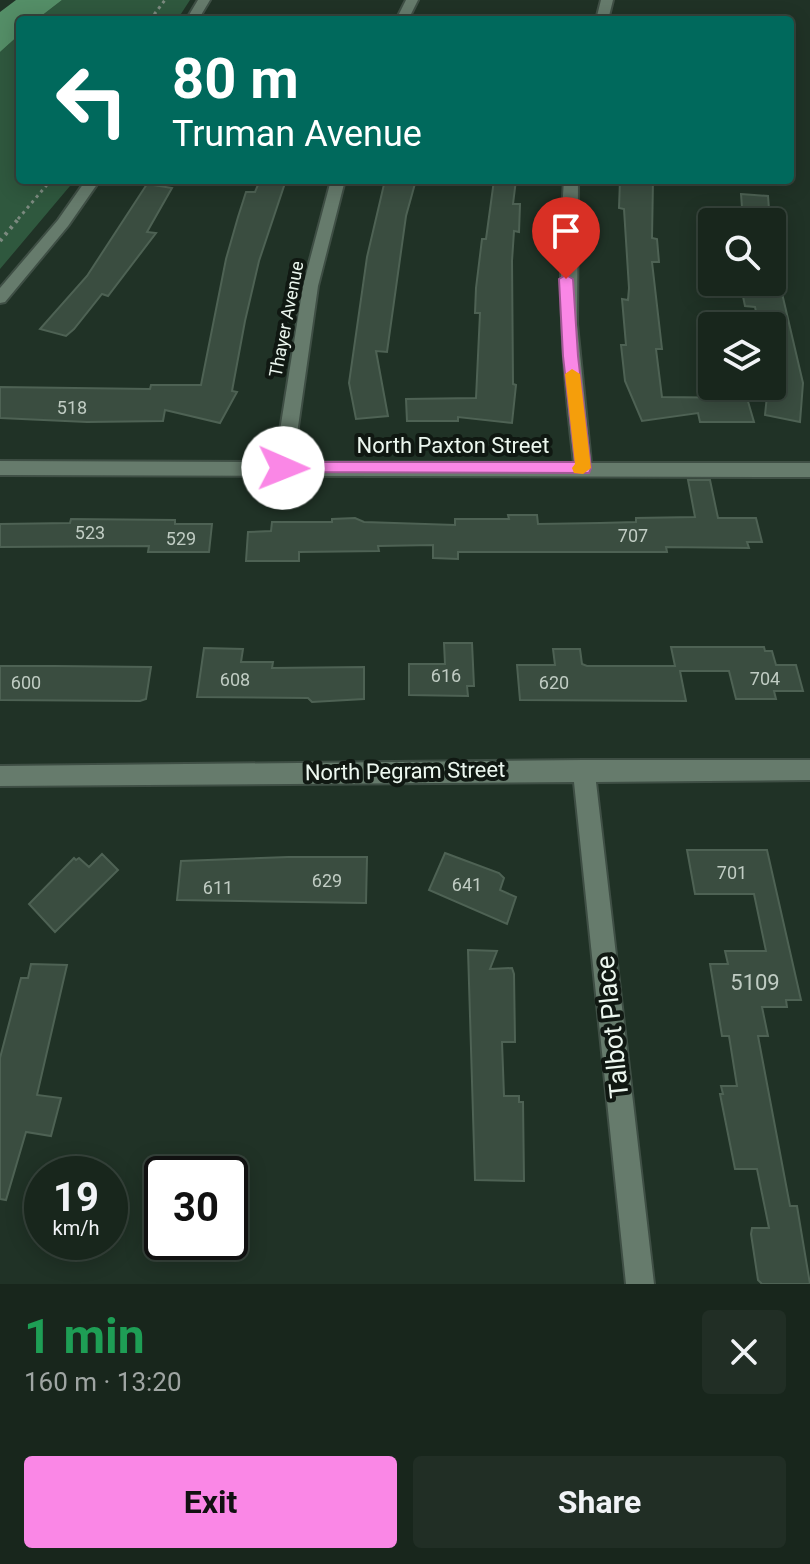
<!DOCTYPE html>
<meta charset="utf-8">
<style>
:root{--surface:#18261c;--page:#212e25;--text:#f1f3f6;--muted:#9fa5a3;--line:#36433b;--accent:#fa87e6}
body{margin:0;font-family:Roboto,sans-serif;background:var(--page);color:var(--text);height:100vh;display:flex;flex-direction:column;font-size:30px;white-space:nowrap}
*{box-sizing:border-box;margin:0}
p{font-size:26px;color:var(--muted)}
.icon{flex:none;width:44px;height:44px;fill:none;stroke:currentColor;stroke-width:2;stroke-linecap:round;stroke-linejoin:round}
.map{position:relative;height:1284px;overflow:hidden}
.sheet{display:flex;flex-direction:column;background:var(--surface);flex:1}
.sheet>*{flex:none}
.guide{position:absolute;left:16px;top:16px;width:778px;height:168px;border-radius:8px;box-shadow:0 4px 20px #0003,0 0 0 2px var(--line);background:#00695c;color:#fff;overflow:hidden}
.tools{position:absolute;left:698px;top:208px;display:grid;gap:16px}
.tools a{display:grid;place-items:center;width:88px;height:88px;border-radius:8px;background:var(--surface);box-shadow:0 4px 20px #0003,0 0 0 2px var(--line);font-size:40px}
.speed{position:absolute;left:24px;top:1156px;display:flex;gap:16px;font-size:40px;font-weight:700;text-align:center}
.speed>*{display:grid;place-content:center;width:104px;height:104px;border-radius:50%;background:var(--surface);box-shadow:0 4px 20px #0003,0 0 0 2px var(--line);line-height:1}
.speed small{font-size:20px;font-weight:400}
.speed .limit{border:4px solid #111;border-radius:12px;background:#fff;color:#111}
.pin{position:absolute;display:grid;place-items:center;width:68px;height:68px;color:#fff;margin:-82px -34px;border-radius:50% 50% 50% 0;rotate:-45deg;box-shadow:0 0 8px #0007}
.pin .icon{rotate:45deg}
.me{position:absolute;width:88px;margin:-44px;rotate:91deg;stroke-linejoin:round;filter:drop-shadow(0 0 6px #0008)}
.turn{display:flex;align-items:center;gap:28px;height:168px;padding:0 24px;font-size:36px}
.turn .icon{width:104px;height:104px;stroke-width:2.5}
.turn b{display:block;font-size:56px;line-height:68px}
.round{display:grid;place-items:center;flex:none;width:84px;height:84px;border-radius:8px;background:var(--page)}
.head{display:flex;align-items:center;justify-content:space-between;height:136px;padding:0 24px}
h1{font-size:48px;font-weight:700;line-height:60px;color:#1e9e55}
.button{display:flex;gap:16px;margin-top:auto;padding:16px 24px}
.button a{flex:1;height:92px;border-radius:8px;background:var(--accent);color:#111;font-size:32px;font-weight:700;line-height:92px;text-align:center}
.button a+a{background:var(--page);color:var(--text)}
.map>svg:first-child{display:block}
.green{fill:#2f583e}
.water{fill:#548e67}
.building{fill:#3a4d40;stroke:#4e6254;stroke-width:2}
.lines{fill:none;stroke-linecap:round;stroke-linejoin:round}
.minor-casing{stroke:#3f4f45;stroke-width:4}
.path-far1{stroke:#7b8a7f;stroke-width:3;stroke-dasharray:3 4;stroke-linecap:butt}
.path{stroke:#7b8a7f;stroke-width:4;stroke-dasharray:3 5;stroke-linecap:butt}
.minor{fill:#667b6c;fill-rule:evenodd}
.route{fill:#fa87e6;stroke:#a25896;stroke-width:2}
.slow{fill:#f59e0b}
.labels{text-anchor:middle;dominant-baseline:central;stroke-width:8;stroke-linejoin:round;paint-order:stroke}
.far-street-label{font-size:18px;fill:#ecf7ef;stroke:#101812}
.number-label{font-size:18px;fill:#c0ccc3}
.street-label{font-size:22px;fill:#ecf7ef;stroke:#101812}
.near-number-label{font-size:22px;fill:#c0ccc3}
.near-street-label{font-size:26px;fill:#ecf7ef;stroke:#101812}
</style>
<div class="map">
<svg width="810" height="1284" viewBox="0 0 810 1284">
<rect width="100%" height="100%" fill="#203226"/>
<path class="green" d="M62,0H190L177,20H36Z
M20,34V180H75L0,269V52Z"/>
<path class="water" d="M16,0H62L36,20H20V34L0,52V12Z"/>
<path class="building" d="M260,180H286L259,261L245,321L232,391L237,392L220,423L165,410L163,421L87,422L0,418V387L150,389L151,385H201L226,259L238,217L246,192H255Z
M385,180H416L406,216L387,352L376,351L388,416L356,419L349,383L367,257Z
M494,180H516L513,204H520L519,232L514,231L512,261L513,384L516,385L512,423L458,417V421H407L406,399L476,398L480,313H475L476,288L482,239H486Z
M620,180H653L652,238L657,239L659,262H652L662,349H656L662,397L747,398L754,422H700L698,413L642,421L625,381L621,345H626L622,299L628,300L629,288L624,209L619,208Z
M147,184L172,188L147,232L156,233L108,296L102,294L74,329L66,336L40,329L87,276Z
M741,194L768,196L770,222L743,221Z
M740,282H776L777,290L781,289L803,383L800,422L765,415L768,386H772V326H759L755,307L745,306Z
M688,480H710L718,518H756L762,542H747L749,548L666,547L667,552H458V559L433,558V545L378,546L379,551L299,552V561H246L248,532L271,531L272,522H332V519L355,518L364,522L455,525V519H509L508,515H537L538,524L600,523L636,522V518L695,517Z
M71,519L175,520V524H212L209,552H148L149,546L0,547V524L70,523Z
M444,643H472L474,686H467L468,696L409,695V664H445Z
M671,647H764L765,651H772L776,665H796L803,691H774L776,699H736L729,671H680L686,701L520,700L517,665H555L553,649H580L582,664L587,666H675Z
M204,648L243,649L241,662H273L272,668L364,667V699L312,702L308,698L197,697Z
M0,666H56L151,667L146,699L140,701L0,700Z
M687,850H767L801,1000H786L787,1007H762L768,1036H758L790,1206H797L810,1284H762L758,1280L751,1234L752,1228H769L757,1169H735L720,1094H723L721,1086H737L729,1036H722L710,964H728L725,951H766L754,894H695Z
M445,853L499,873L504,878L500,890L516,897L507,924L429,890Z
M102,854L118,870L55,932L29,904L74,858L76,860L79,858L89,867Z
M288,857H367L366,903L177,900L181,861Z
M468,950L497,951L490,969L512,968L514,974L515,1042H502L504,1096H519V1102H523L524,1181L475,1180Z
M31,964L67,965L37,1095L61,1098L51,1136L26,1132L6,1200L0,1199V1058L21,978H28Z"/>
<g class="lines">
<defs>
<path id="minor" d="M198,0H210L198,20H186Z
M406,0H418L408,20H396Z
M601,0H613L608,20H596Z
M86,180H100L68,226L5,302L0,303V288L58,220Z
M331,180H345L318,286L293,462L574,463C562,368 557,275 564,180H578L577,324L591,463H810V477L0,475V461L275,462L303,286Z
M584,760H810V780L596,782L654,1284H626L574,782L0,786V766Z"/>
</defs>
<use href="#minor" class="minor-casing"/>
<path class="path-far1" d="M150,20L165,0
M18,219L51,180"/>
<path class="path" d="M0,241L20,217"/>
<use href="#minor" class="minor"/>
</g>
<path class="route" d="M566,275L573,279L578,356L591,468L589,473L278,472V463L283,462H575L563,356L559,279Z"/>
<path class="slow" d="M572,369L580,374L591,468L583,474L574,473L572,468L575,464L565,374Z"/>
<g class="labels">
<g class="far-street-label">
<text transform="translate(286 319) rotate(-79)">Thayer Avenue</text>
</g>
<g class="number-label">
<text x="72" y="407">518</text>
<text x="90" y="532">523</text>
<text x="633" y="535">707</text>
<text x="181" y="538">529</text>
<text x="446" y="675">616</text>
<text x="765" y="678">704</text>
<text x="235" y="679">608</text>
<text x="26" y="682">600</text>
<text x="554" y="682">620</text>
<text x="732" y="872">701</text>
<text x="327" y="880">629</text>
<text x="467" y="884">641</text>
<text x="218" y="887">611</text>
</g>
<g class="street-label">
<text x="453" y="445">North Paxton Street</text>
<text transform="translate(405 771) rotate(-1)">North Pegram Street</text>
</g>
<g class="near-number-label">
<text x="755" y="982">5109</text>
</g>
<g class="near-street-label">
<text transform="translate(612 1027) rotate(-96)">Talbot Place</text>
</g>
</g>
</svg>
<div class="tools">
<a><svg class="icon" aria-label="search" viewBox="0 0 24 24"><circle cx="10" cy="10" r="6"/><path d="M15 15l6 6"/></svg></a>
<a><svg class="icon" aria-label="layers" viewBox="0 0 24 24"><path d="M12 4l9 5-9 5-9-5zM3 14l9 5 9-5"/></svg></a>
</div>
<div class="speed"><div>19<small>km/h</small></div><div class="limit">30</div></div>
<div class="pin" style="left:566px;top:279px;background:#d93025"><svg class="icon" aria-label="arrive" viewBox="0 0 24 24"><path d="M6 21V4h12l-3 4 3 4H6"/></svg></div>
<svg class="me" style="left:283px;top:468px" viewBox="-20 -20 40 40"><circle r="19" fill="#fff"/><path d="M0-13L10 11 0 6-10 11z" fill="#fa87e6"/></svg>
<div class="guide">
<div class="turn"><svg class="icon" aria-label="left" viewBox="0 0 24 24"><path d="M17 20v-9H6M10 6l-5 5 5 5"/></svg><div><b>80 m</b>Truman Avenue</div></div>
</div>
</div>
<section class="sheet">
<div class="head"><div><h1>1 min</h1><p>160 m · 13:20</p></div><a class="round"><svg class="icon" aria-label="close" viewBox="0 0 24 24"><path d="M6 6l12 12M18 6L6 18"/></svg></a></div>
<div class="button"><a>Exit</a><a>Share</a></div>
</section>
